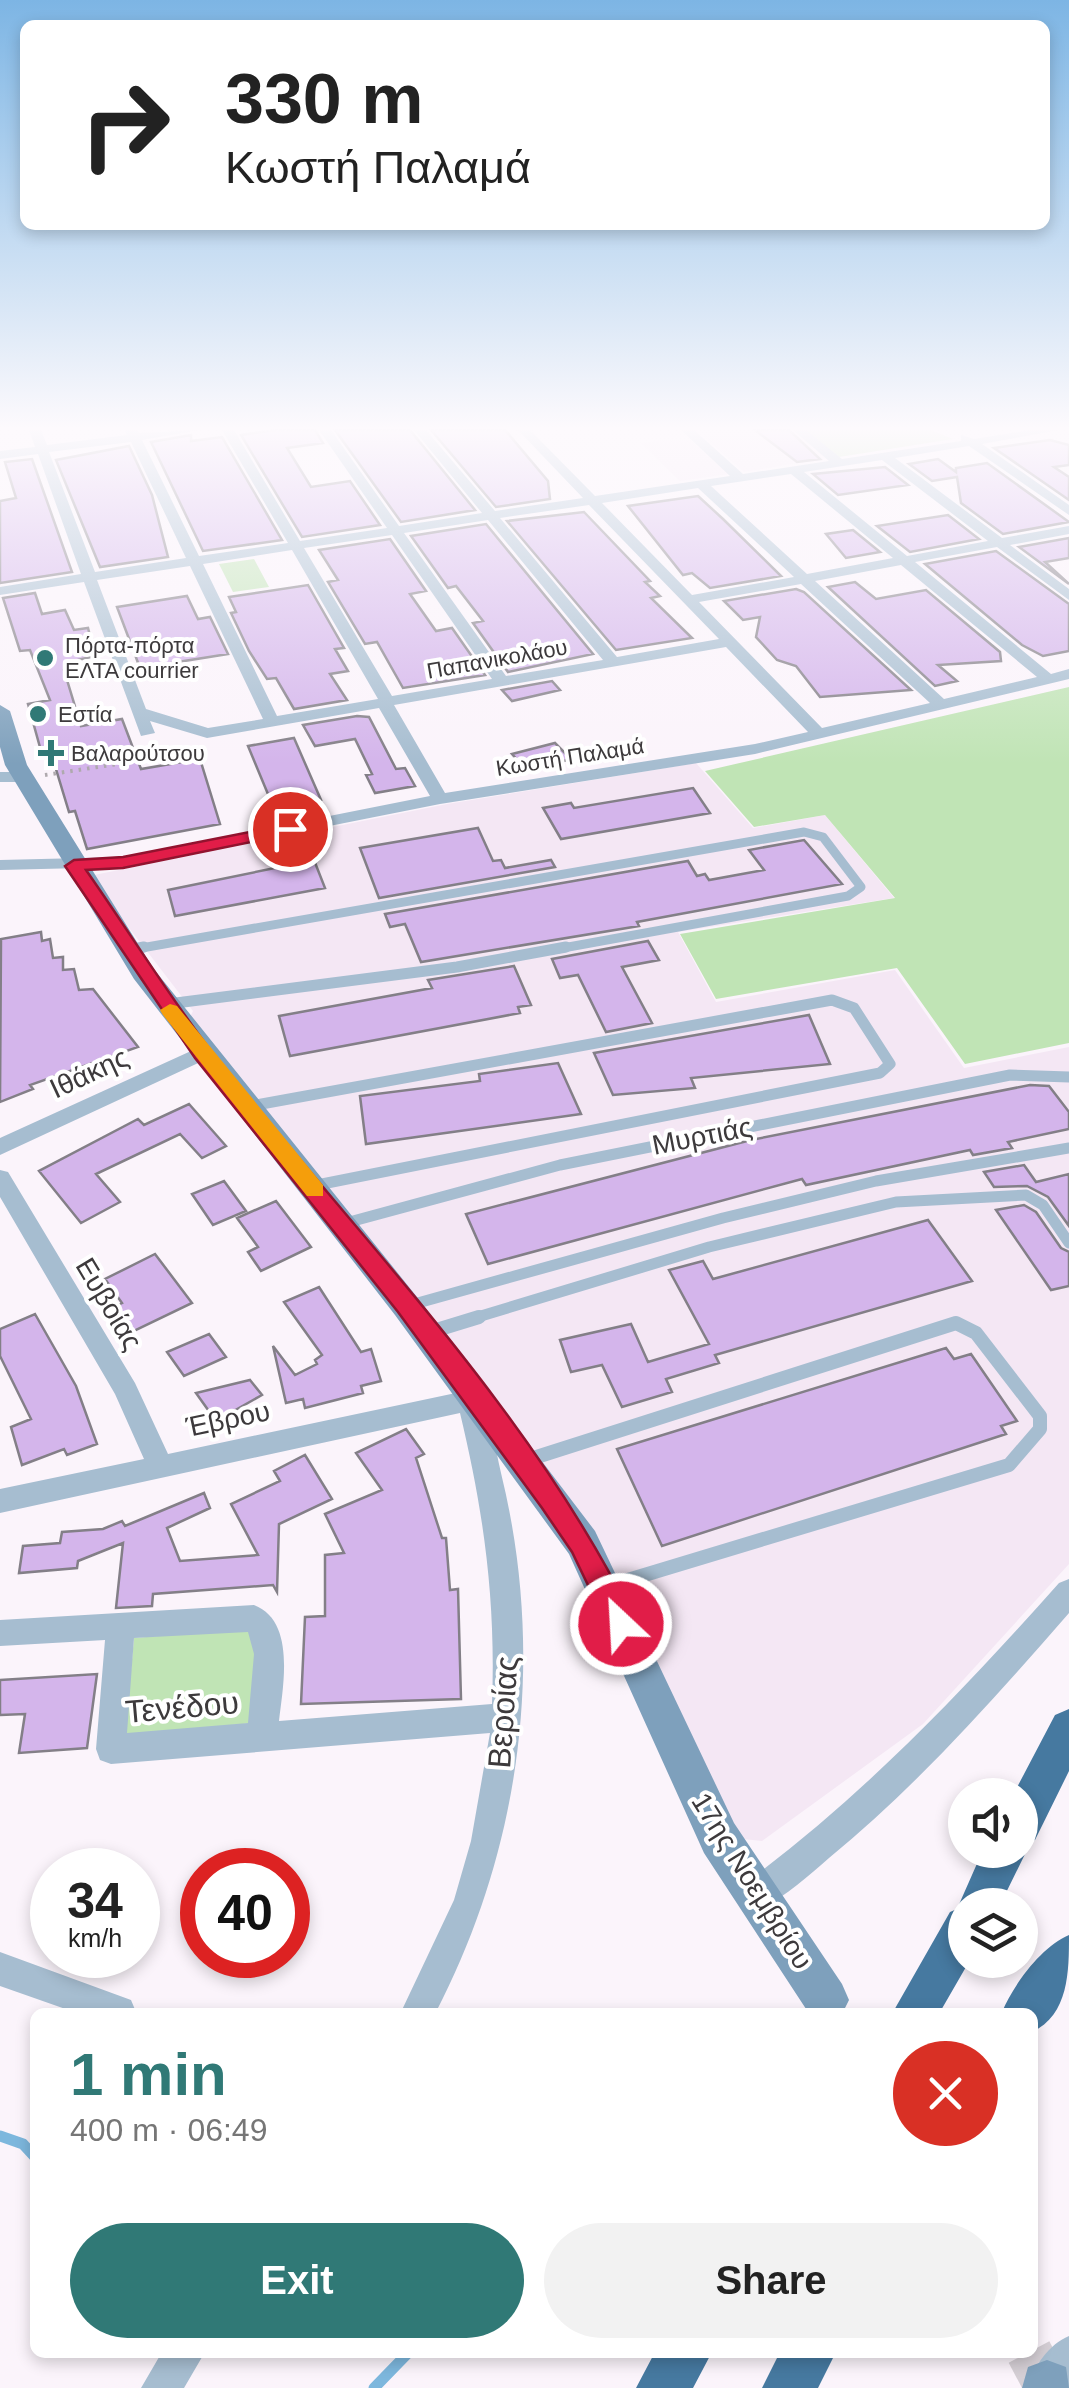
<!DOCTYPE html>
<meta charset="utf-8">
<style>
:root{--surface:#fff;--page:#f2f2f2;--text:#222;--muted:#767676;--accent:#307976}
body{margin:0;font-family:Arial,sans-serif;background:var(--page);color:var(--text);height:100vh;display:flex;flex-direction:column;font-size:38px;white-space:nowrap}
*{box-sizing:border-box;margin:0}
p{font-size:32px;color:var(--muted)}
.icon{flex:none;width:55px;height:55px;fill:none;stroke:currentColor;stroke-width:2;stroke-linecap:round;stroke-linejoin:round}
.map{position:relative;flex:1;overflow:hidden}
.details{position:absolute;left:30px;top:2008px;width:1008px;height:350px;display:flex;flex-direction:column;background:var(--surface);border-radius:15px;box-shadow:0 5px 15px #0003}
.details>*{flex:none}
.top-card{position:absolute;left:20px;top:20px;width:1030px;height:210px;border-radius:15px;box-shadow:0 5px 15px #0003;background:#fff;color:var(--text);overflow:hidden}
.tools{position:absolute;left:948px;top:1778px;display:grid;gap:20px}
.tools a{display:grid;place-items:center;width:90px;height:90px;border-radius:50%;background:var(--surface);box-shadow:0 5px 15px #0003;font-size:50px}
.speed{position:absolute;left:30px;top:1848px;display:flex;gap:20px;font-size:50px;font-weight:700;text-align:center}
.speed>*{display:grid;place-content:center;width:130px;height:130px;border-radius:50%;background:var(--surface);box-shadow:0 5px 15px #0003;line-height:1}
.speed small{font-size:25px;font-weight:400}
.speed .limit{border:15px solid #d22;background:#fff;color:#111}
.pin{position:absolute;display:grid;place-items:center;width:85px;height:85px;color:#fff;margin:-42px;border:5px solid #fff;border-radius:50%;box-shadow:0 2px 10px #0007}
.me{position:absolute;width:110px;margin:-55px;rotate:335deg;stroke-linejoin:round;filter:drop-shadow(0 0 8px #0008)}
.turn{display:flex;align-items:center;gap:35px;height:210px;padding:0 40px;font-size:45px}
.turn .icon{width:130px;height:130px;stroke-width:2.5}
.turn b{display:block;font-size:70px;line-height:85px}
.round{display:grid;place-items:center;flex:none;width:105px;height:105px;border-radius:52px;background:var(--page)}
.summary{display:flex;align-items:center;justify-content:space-between;height:170px;padding:0 40px}
h1{font-size:60px;font-weight:700;line-height:75px;color:var(--accent)}
.button{display:flex;gap:20px;margin-top:auto;padding:20px 40px}
.button a{flex:1;height:115px;border-radius:60px;background:var(--accent);color:#fff;font-size:40px;font-weight:700;line-height:115px;text-align:center}
.button a+a{background:var(--page);color:var(--text)}
.map>svg:first-child{display:block}
.built{fill:#f4e7f4}
.green{fill:#c0e4b5}
.lines{fill:none;stroke-linecap:round;stroke-linejoin:round}
.stream{stroke:#7db7dd;stroke-width:11}
.building{fill:#d4b5eb;stroke:#837f87;stroke-width:2.5}
.secondary-tunnel{stroke:#d5cfd5;stroke-width:46;stroke-dasharray:46 24;stroke-linecap:butt}
.path{stroke:#afa9ae;stroke-width:4;stroke-dasharray:2.5 6;stroke-linecap:butt}
.lane-far2{stroke:#a6bdd0;stroke-width:9}
.lane-far1{stroke:#a6bdd0;stroke-width:11}
.lane{stroke:#a6bdd0;stroke-width:14}
.street{fill:#a6bdd0;fill-rule:evenodd}
.secondary{fill:#7ea0bc;fill-rule:evenodd}
.highway{fill:#4679a0;fill-rule:evenodd}
.route{fill:#e11d48;stroke:#92132f;stroke-width:2.5}
.slow{fill:#f59e0b}
.poi-dot{fill:#307976;stroke:#fff;stroke-width:4}
.labels{text-anchor:middle;dominant-baseline:central;stroke-width:8;stroke-linejoin:round;paint-order:stroke}
.far-poi-label{font-size:22px;fill:#3d3a3c;stroke:#fff;text-anchor:start}
.far-street-label{font-size:22px;fill:#3d3a3c;stroke:#fff}
.street-label{font-size:28px;fill:#3d3a3c;stroke:#fff}
.near-street-label{font-size:32px;fill:#3d3a3c;stroke:#fff}
</style>
<div class="map">
<svg width="1069" height="2388" viewBox="0 0 1069 2388">
<rect width="100%" height="100%" fill="#fbf4fb"/>
<path class="built" d="M696,430H797L833,457L744,472Z
M665,440H690L729,474L680,481L641,443Z
M696,763L753,828L825,815L894,898L678,932L716,1002L895,970L964,1068L1069,1047V1564L923,1724L762,1841L743,1839L714,1802L622,1600L188,1021L193,1011L89,876L447,804Z"/>
<path class="green" d="M805,430H931L953,439L839,457Z
M254,559L269,587L233,592L219,564Z
M1069,687V1043L965,1064L897,968L716,999L680,934L895,898L825,815L754,827L705,771Z
M256,1628L253,1723L125,1735L134,1638Z"/>
<g class="lines">
<path class="stream" d="M0,2136L23,2144L35,2157
M374,2388L409,2352"/>
</g>
<path class="building" d="M275,430H315L323,443L287,448L311,487L350,481L380,525L302,537L241,435Z
M335,430H410L475,510L401,522Z
M431,430H505L548,481L550,499L496,507Z
M755,430H789L820,459L797,462Z
M191,435V441L222,437L282,540L203,551L151,442Z
M1050,440L1069,445V465L1054,467L1069,477V500L994,448Z
M129,446L152,495L168,557L100,567L56,460Z
M32,459L72,572L0,583V501L16,498L5,462Z
M938,459L956,472V468L987,463L1069,522L1003,534L961,503L957,477L932,481L909,464Z
M885,467L908,485L838,495L813,474Z
M698,496L723,519L781,576L710,588L692,573L683,575L628,506Z
M584,512L650,581L645,582L660,596L651,598L692,638L616,650L507,521Z
M948,515L979,539L910,552L877,526Z
M486,524L593,654L508,672L473,623L483,621L456,586L448,588L411,536Z
M853,530L880,552L846,558L826,534Z
M1069,538V558L1045,562L1069,584L1019,547Z
M390,539L426,591L410,594L436,631L452,628L485,675L403,688L377,642L365,644L328,582L338,580L319,550Z
M996,551L1069,604V651L1043,656L1022,645L925,564Z
M855,582L876,599L926,590L1000,652L1001,661L938,665L957,681L935,686L828,587Z
M308,585L344,648L335,649L348,671L330,674L347,700L294,709L276,678L267,679L249,651L231,613L236,612L229,597Z
M796,589L804,592L911,690L820,697L796,666L777,660L756,637L760,617L743,620L724,601Z
M35,593L42,614L65,610L74,630L88,628L95,656L78,660L64,670L81,726L122,719L141,769L200,759L220,824L87,849L75,811L69,812L52,756L43,758L28,704L50,700L30,650L20,651L3,598Z
M187,596L198,619L210,617L228,654L140,668L117,607Z
M552,681L560,690L512,701L502,690Z
M357,716L369,717L396,769L405,768L415,786L375,793L366,775L372,774L355,739L315,746L303,725Z
M294,738L321,800L275,811L248,746Z
M555,743L571,759L527,771L512,754Z
M693,788L710,813L561,839L543,808L571,803L574,808Z
M478,828L493,861L501,860L505,868L551,860L555,867L379,898L360,848Z
M804,840L842,884L637,922L639,926L421,962L405,924L390,927L385,914L688,861L697,876L705,874L709,880L764,870L749,850Z
M314,860L325,888L175,916L168,890Z
M41,932L42,941L50,939L53,958L63,957V970L74,969L79,990L93,989L138,1047L30,1085L33,1089L0,1102L1,939Z
M648,941L659,960L622,967L652,1023L606,1032L578,975L560,978L552,959Z
M514,966L531,1005L518,1007L520,1013L290,1056L279,1016L432,988L428,980Z
M809,1015L830,1064L691,1078L695,1088L613,1095L594,1053Z
M558,1063L581,1114L366,1144L360,1096L480,1081L479,1074Z
M1030,1085L1049,1086L1069,1112V1129L1008,1142L1012,1148L973,1155L970,1150L806,1185L802,1179L488,1264L466,1214L751,1140Z
M189,1104L226,1146L202,1158L180,1134L96,1174L120,1202L81,1223L39,1171L138,1119L144,1125Z
M1024,1165L1036,1182L1069,1174V1226L1048,1197L1027,1186L994,1187L984,1172Z
M224,1181L246,1211L213,1225L192,1194Z
M276,1201L311,1247L261,1271L248,1252L258,1247L237,1218Z
M1024,1205L1036,1212L1061,1248L1069,1252V1286L1051,1290L996,1210Z
M928,1220L972,1281L715,1355L719,1363L666,1379L672,1392L622,1407L602,1365L571,1372L560,1340L631,1324L648,1362L709,1344L669,1270L703,1261L713,1279Z
M155,1254L192,1303L134,1331L116,1306L122,1303L105,1279Z
M319,1287L361,1352L371,1349L381,1381L361,1386L363,1393L305,1408L303,1399L286,1403L273,1346L295,1375L317,1364L315,1360L322,1355L284,1302Z
M35,1314L76,1386L97,1444L67,1455L64,1449L22,1465L11,1427L31,1419L0,1356V1329Z
M209,1334L226,1357L184,1376L167,1352Z
M946,1348L954,1359L971,1354L1017,1421L1001,1426L1006,1434L662,1546L617,1449Z
M250,1380L262,1395L216,1421L196,1393Z
M406,1429L424,1454L416,1458L442,1538H446L450,1590L458,1589L461,1699L301,1704L305,1617L325,1616V1555L344,1553L325,1514L382,1490L356,1453Z
M305,1455L332,1499L279,1524L277,1592L273,1585L153,1594L152,1606L116,1608L123,1543L78,1561L77,1568L19,1573L23,1546L60,1543L62,1532L103,1529L122,1521L125,1526L204,1493L210,1508L167,1528L180,1561L258,1555L231,1504L280,1481L274,1471Z
M97,1674L87,1748L19,1753L25,1714L0,1715V1680Z"/>
<g class="lines">
<path class="secondary-tunnel" d="M1029,2352L1047,2386"/>
<path class="path" d="M45,775L197,752"/>
<path class="lane-far2" d="M130,950L804,832L823,837L861,887L848,896L552,950"/>
<path class="lane-far1" d="M128,950L144,947
M168,1004L457,967L566,947
M251,1106L832,1000L854,1008L890,1064L880,1073L312,1186
M342,1224L560,1165L1010,1075L1069,1077
M407,1306L723,1218L876,1181L1069,1148
M471,1319L709,1247L896,1202L1026,1195L1043,1205L1069,1243"/>
<path class="lane" d="M430,1332L479,1317
M524,1461L956,1323L976,1333L1040,1416V1429L1009,1465L608,1586"/>
<path class="street" d="M29,430H41L47,445L127,435L125,430H137L139,433L199,430L142,440L199,556L288,543L222,430H234L300,541L387,528L319,430H331L399,526L482,513L414,430H426L495,511L583,498L518,430H530L595,496L730,476L681,430H694L743,474L829,461L793,430H806L842,459L961,441V435L974,439L1031,430H1059L982,444L1069,505V515L969,446L895,458L1002,538L1069,526V534L1010,545L1069,589V600L997,547L915,562L1051,674L1069,669V679L755,754L440,804L123,867L0,870V860L123,857L430,796L379,708L207,738L150,721L155,733L141,736L84,582L0,595V587L81,574L38,454L0,459V451L35,447ZM131,442L186,558L95,572L49,452ZM882,460L988,541L907,556L804,472ZM791,474L893,558L807,574L711,486ZM698,488L794,577L692,595L602,503ZM589,505L719,639L617,657L500,518ZM488,520L603,660L506,676L404,533ZM392,535L492,679L392,696L304,548ZM292,550L378,699L277,716L203,564ZM901,565L1037,677L944,699L815,581ZM190,566L263,719L208,728L146,709L97,580ZM801,584L930,703L822,728L699,602ZM726,647L808,732L755,744L445,793L394,705Z
M0,772H23L31,777L23,782H0Z
M202,1046L209,1048L212,1053L209,1058L0,1155V1138Z
M0,1170L8,1172L135,1383L168,1454L470,1390L479,1393C491,1416 495,1447 501,1473C546,1656 522,1846 436,2012H401L454,1900L471,1841L490,1733L111,1764L100,1760L96,1749L105,1640L0,1646V1620L254,1605C296,1621 283,1686 279,1721L492,1704C496,1601 484,1513 460,1413L0,1513V1489L144,1459L115,1394L0,1197ZM248,1632L254,1654L248,1723L127,1733L134,1638Z
M1069,1579V1613C994,1699 918,1785 829,1858C807,1877 782,1900 755,1911L744,1906L739,1895L744,1884C862,1797 962,1692 1059,1583Z
M0,1952L131,2000L136,2012H74L0,1986Z
M1069,2336V2388H1028C1033,2367 1049,2344 1069,2336Z
M162,2352H205L184,2388H141Z"/>
<path class="secondary" d="M0,705L10,711L27,765L153,968L417,1297L595,1531L734,1823L842,1984L849,2000L843,2012H808L704,1853L569,1554L395,1315L134,979L5,765L0,747Z
M1047,2360L1066,2367L1069,2388H1022L1028,2367Z"/>
<path class="highway" d="M1069,1709V1771L1035,1840L1025,1844L1027,1850L1000,1905H965V1960H970L940,2012H893L950,1912L957,1909L983,1850H1020V1795H1013L1055,1715Z
M1069,1935C1069,1971 1069,2015 1032,2032V2012H1002C1014,1984 1041,1947 1069,1935Z
M655,2352H712L693,2388H636Z
M780,2352H836L818,2388H762Z"/>
</g>
<linearGradient id="sky" x2="0" y2="1"><stop stop-color="#7db5e4"/><stop offset="0.56" stop-color="#fdfafd"/><stop offset="1" stop-color="#fdfafd" stop-opacity="0"/></linearGradient>
<rect width="1069" height="764" fill="url(#sky)"/>
<path class="route" d="M290,824L299,829L296,833L123,868L86,870C128,930 167,993 211,1051C354,1233 528,1406 631,1614L635,1624L631,1633L621,1637L611,1633L572,1552L542,1508L398,1312L195,1058L65,866L74,860L123,857Z"/>
<path class="slow" d="M170,1004L177,1006L323,1185V1196H307L163,1015L160,1010Z"/>
<g class="poi-dot">
<circle cx="45" cy="658" r="10"/>
<circle cx="38" cy="714" r="10"/>
<path d="M46 738h10v10h10v10h-10v10h-10v-10h-10v-10h10z"/>
</g>
<g class="labels">
<g class="far-poi-label">
<text x="65" y="645">Πόρτα-πόρτα<tspan x="65" dy="25">ΕΛΤΑ courrier</tspan></text>
<text x="58" y="714">Εστία</text>
<text x="71" y="753">Βαλαρούτσου</text>
</g>
<g class="far-street-label">
<text transform="translate(497 659) rotate(-10)">Παπανικολάου</text>
<text transform="translate(570 757) rotate(-9)">Κωστή Παλαμά</text>
</g>
<g class="street-label">
<text transform="translate(89 1073) rotate(-25)">Ιθάκης</text>
<text transform="translate(702 1136) rotate(-11)">Μυρτιάς</text>
<text transform="translate(109 1304) rotate(59)">Ευβοίας</text>
<text transform="translate(228 1419) rotate(-12)">Έβρου</text>
<text transform="translate(752 1881) rotate(58)">17ης Νοεμβρίου</text>
</g>
<g class="near-street-label">
<text transform="translate(182 1707) rotate(-5)">Τενέδου</text>
<text transform="translate(503 1712) rotate(-86)">Βεροίας</text>
</g>
</g>
</svg>
<div class="tools">
<a><svg class="icon" aria-label="sound" viewBox="0 0 24 24"><path d="M4 9h4l5-4v14l-5-4H4zM17 9q2 3 0 6"/></svg></a>
<a><svg class="icon" aria-label="layers" viewBox="0 0 24 24"><path d="M12 4l9 5-9 5-9-5zM3 14l9 5 9-5"/></svg></a>
</div>
<div class="speed"><div>34<small>km/h</small></div><div class="limit">40</div></div>
<div class="pin" style="left:290px;top:829px;background:#d93025"><svg class="icon" aria-label="arrive" viewBox="0 0 24 24"><path d="M6 21V4h12l-3 4 3 4H6"/></svg></div>
<svg class="me" style="left:621px;top:1624px" viewBox="-20 -20 40 40"><circle r="17" fill="#e11d48" stroke="#fff" stroke-width="3"/><path d="M0-11L8 9 0 5-8 9z" fill="#fff"/></svg>
<div class="top-card">
<div class="turn"><svg class="icon" aria-label="right" viewBox="0 0 24 24"><path d="M7 20v-9h11M14 6l5 5-5 5"/></svg><div><b>330 m</b>Κωστή Παλαμά</div></div>
</div>
<section class="details">
<div class="summary"><div><h1>1 min</h1><p>400 m · 06:49</p></div><a class="round" style="background:#d93025;color:#fff"><svg class="icon" aria-label="close" viewBox="0 0 24 24"><path d="M6 6l12 12M18 6L6 18"/></svg></a></div>
<div class="button"><a>Exit</a><a>Share</a></div>
</section>
</div>
